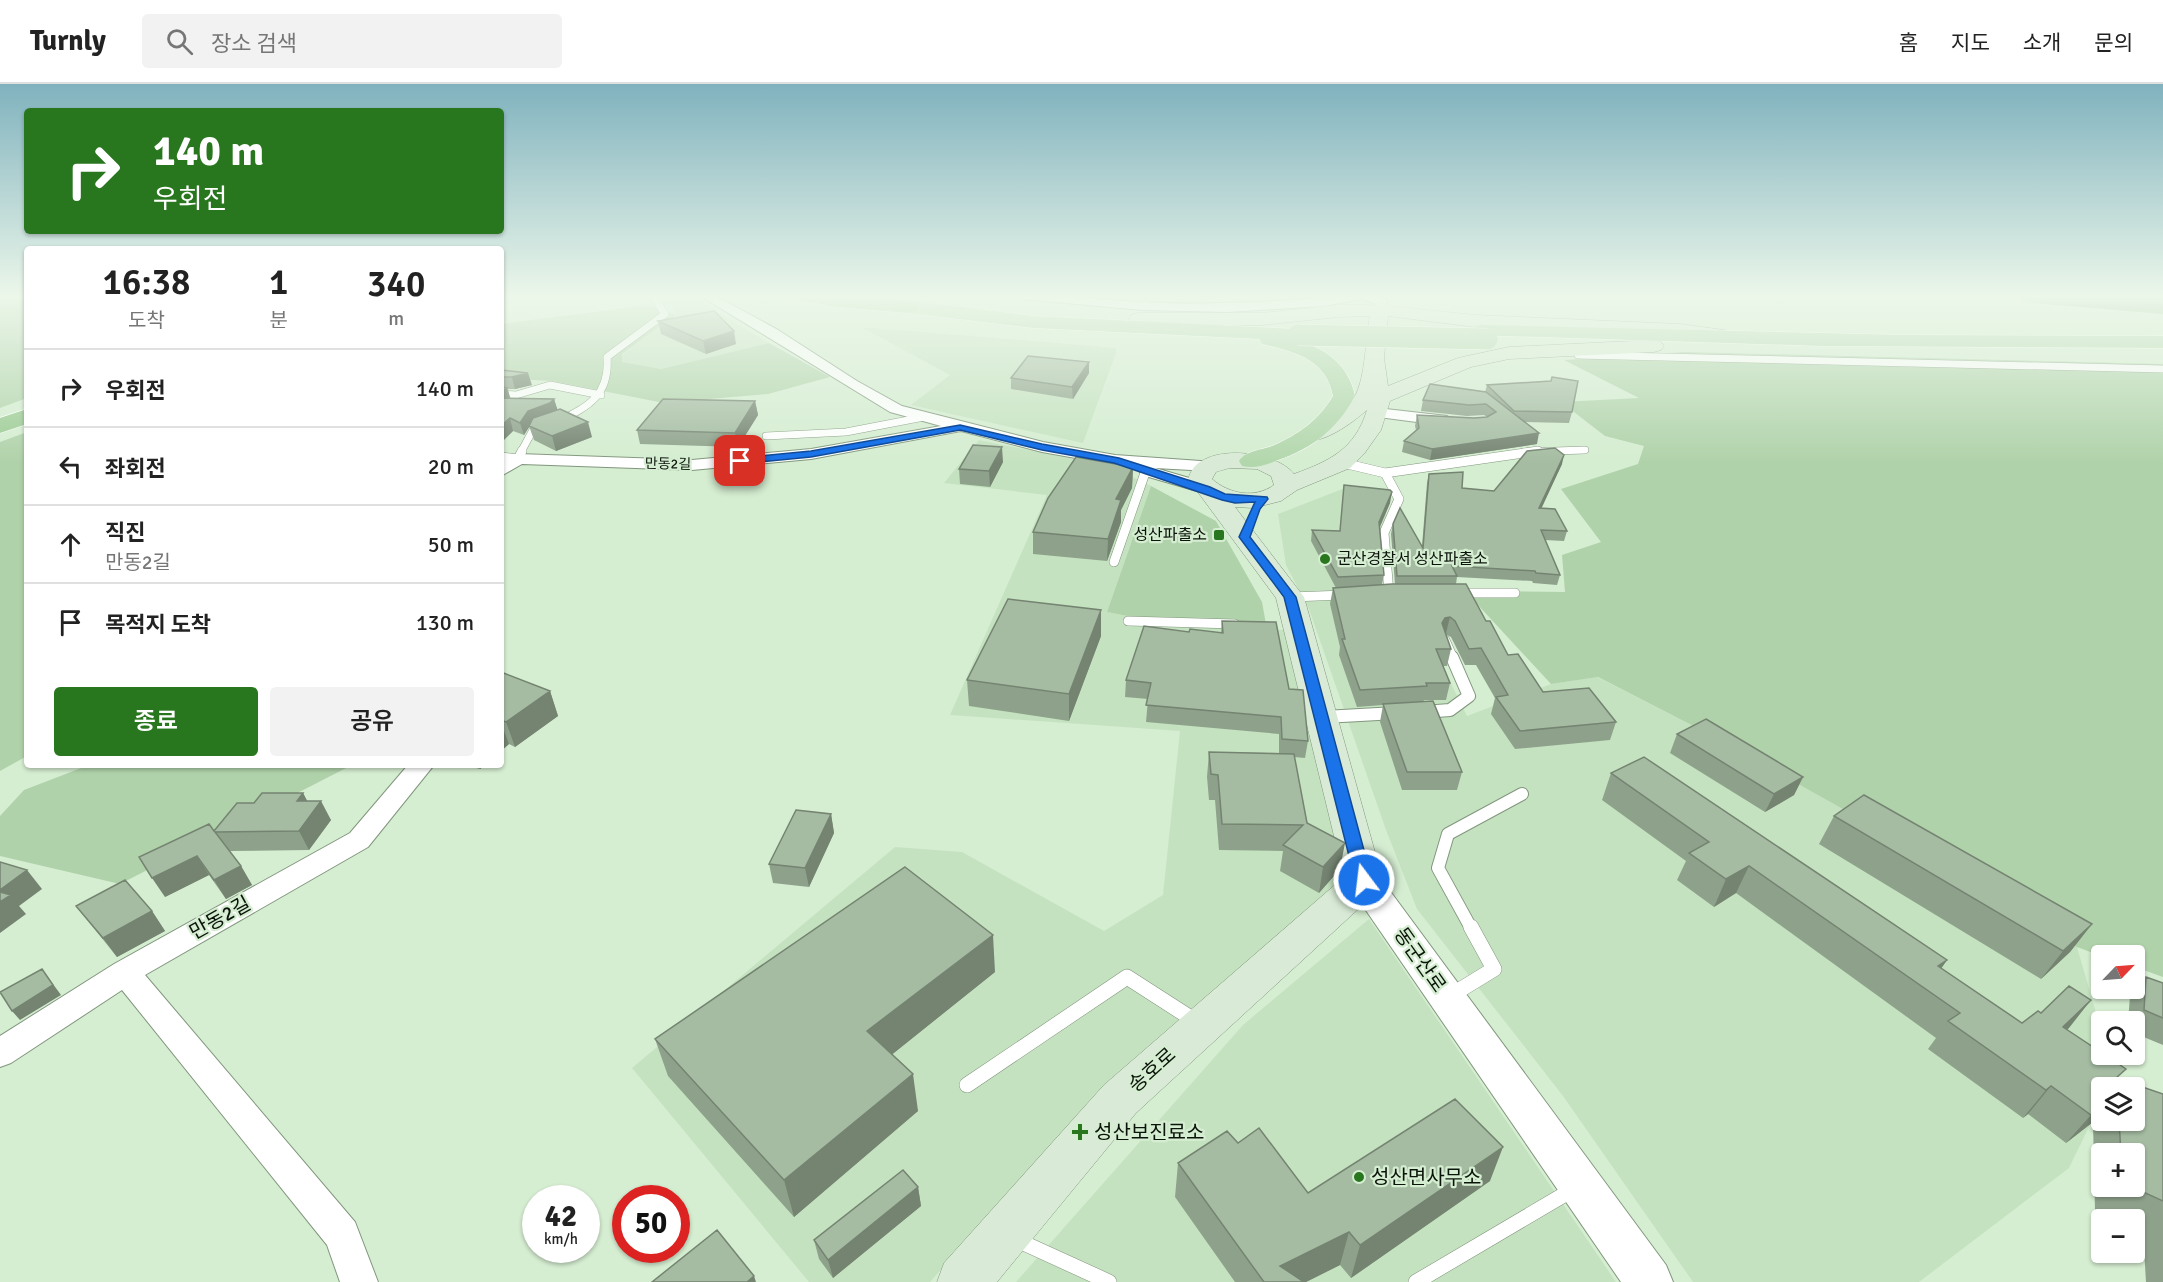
<!DOCTYPE html>
<html lang="ko">
<meta charset="utf-8">
<style>
:root{--surface:#fff;--page:#f2f2f2;--text:#222;--muted:#767676;--line:#e0e0e0;--accent:#28761d}
body{margin:0;font-family:Signika,"Noto Sans KR",sans-serif;background:var(--page);color:var(--text);height:100vh;display:flex;flex-direction:column;font-size:22px;white-space:nowrap}
*{box-sizing:border-box;margin:0}
p{font-size:20px;color:var(--muted)}
.icon{flex:none;width:33px;height:33px;fill:none;stroke:currentColor;stroke-width:2;stroke-linecap:round;stroke-linejoin:round}
.map{position:relative;flex:1;overflow:hidden}
.drawer{position:absolute;left:24px;top:162px;width:480px;height:522px;display:flex;flex-direction:column;background:var(--surface);border-radius:6px;box-shadow:0 2px 4px #0004}
.drawer>*{flex:none}
.guide{position:absolute;left:24px;top:24px;width:480px;height:126px;border-radius:6px;box-shadow:0 2px 4px #0004;background:#28761d;color:#fff;overflow:hidden}
.needle{width:39px;rotate:65deg}
.fabs{position:absolute;left:2091px;top:861px;display:grid;gap:12px}
.fabs a{display:grid;place-items:center;width:54px;height:54px;border-radius:6px;background:var(--surface);box-shadow:0 2px 4px #0004;font-size:30px}
.speed{position:absolute;left:522px;top:1101px;display:flex;gap:12px;font-size:30px;font-weight:700;text-align:center}
.speed>*{display:grid;place-content:center;width:78px;height:78px;border-radius:50%;background:var(--surface);box-shadow:0 2px 4px #0004;line-height:1}
.speed small{font-size:15px;font-weight:400}
.speed .limit{border:9px solid #d22;background:#fff;color:#111}
.pin{position:absolute;display:grid;place-items:center;width:51px;height:51px;color:#fff;margin:-26px;border-radius:12px;box-shadow:0 3px 9px #0006}
.me{position:absolute;width:66px;margin:-33px;rotate:345deg;stroke-linejoin:round;filter:drop-shadow(0 0 4px #0008)}
.turn{display:flex;align-items:center;gap:21px;height:126px;padding:0 30px;font-size:27px}
.turn .icon{width:78px;height:78px;stroke-width:2.5}
.turn b{display:block;font-size:42px;line-height:51px}
.eta{display:flex;justify-content:space-evenly;align-items:center;height:102px;text-align:center}
.eta b{font-size:36px;font-weight:600;line-height:42px}
.primary-button{display:flex;gap:12px;margin-top:auto;padding:12px 30px}
.primary-button a{flex:1;height:69px;border-radius:6px;background:var(--accent);color:#fff;font-size:24px;font-weight:600;line-height:69px;text-align:center}
.primary-button a+a{background:var(--page);color:var(--text)}
ul{padding:0;list-style:none}
li{display:flex;align-items:center;gap:18px;height:78px;padding:0 30px;border-top:2px solid var(--line)}
li div{flex:1}
li b{display:block;font-size:22px}
li em{font-style:normal}
header{display:flex;align-items:center;gap:36px;box-sizing:border-box;height:84px;padding:0 30px;background:var(--surface);border-bottom:2px solid var(--line)}
header strong{font-size:28px}
nav{display:flex;gap:33px;margin-inline-start:auto;font-size:21px}
.search{width:420px;height:54px;background:var(--page);display:flex;align-items:center;gap:15px;box-sizing:border-box;padding:0 21px;border-radius:6px;color:var(--muted);font-size:22px}
.map>svg:first-child{display:block}
.built{fill:#c5e2c0}
.green{fill:#b0d2aa}
.lines{fill:none;stroke-linecap:round;stroke-linejoin:round}
.stream{stroke:#85b07e;stroke-width:5}
.river{fill:#85b07e;fill-rule:evenodd}
.service-far3-casing{stroke:#81977d;stroke-width:8}
.service-far2-casing{stroke:#81977d;stroke-width:10}
.service-far1-casing{stroke:#81977d;stroke-width:14}
.service-casing{stroke:#81977d;stroke-width:16}
.minor-casing{stroke:#81977d;stroke-width:2}
.tertiary-casing{stroke:#81977d;stroke-width:2}
.secondary-casing{stroke:#81977d;stroke-width:1}
.primary-casing{stroke:#fff;stroke-width:1}
.trunk-casing{stroke:#fff;stroke-width:1}
.service-far3{stroke:#fff;stroke-width:7}
.service-far2{stroke:#fff;stroke-width:9}
.service-far1{stroke:#fff;stroke-width:12}
.service{stroke:#fff;stroke-width:15}
.minor{fill:#fff;fill-rule:evenodd}
.tertiary{fill:#fff;fill-rule:evenodd}
.secondary{fill:#d9ebd6;fill-rule:evenodd}
.primary{fill:#b3d7ad;fill-rule:evenodd}
.trunk{fill:#9aca92;fill-rule:evenodd}
.primary-bridge-casing{stroke:#fff;stroke-width:22;stroke-linecap:butt}
.primary-bridge{stroke:#b3d7ad;stroke-width:21}
.wall{fill:#8ea28b;fill-rule:evenodd}
.shaded-wall{fill:#748471}
.building{fill:#a5bca2;stroke:#748471;stroke-width:1.5}
.route{fill:#1a73e8;stroke:#114b97;stroke-width:1.5}
.poi-dot{fill:#28761d;stroke:#d5edd1;stroke-width:2}
.labels{text-anchor:middle;dominant-baseline:central;stroke-width:4.5;stroke-linejoin:round;paint-order:stroke}
.far-street-label{font-size:14px;fill:#0b140a;stroke:#d5edd1}
.poi-label{font-size:16px;fill:#0b140a;stroke:#d5edd1;text-anchor:end}
.near-street-label{font-size:20px;fill:#0b140a;stroke:#d5edd1}
.near-poi-label{font-size:20px;fill:#0b140a;stroke:#d5edd1;text-anchor:start}
</style>
<header>
<strong>Turnly</strong>
<div class="search"><svg class="icon" aria-label="search" viewBox="0 0 24 24"><circle cx="10" cy="10" r="6"/><path d="M15 15l6 6"/></svg>장소 검색</div>
<nav><a>홈</a><a>지도</a><a>소개</a><a>문의</a></nav>
</header>
<div class="map">
<svg width="2163" height="1198" viewBox="0 0 2163 1198">
<rect width="100%" height="100%" fill="#d5edd1"/>
<path class="built" d="M669,211L702,219L769,259L661,285L621,278L622,271L676,231Z
M861,243L1116,264V269L1083,359L911,321L950,291Z
M979,356L1073,375L1128,391L1151,402L1107,528L1189,544L1287,546L1352,794L1029,1087L930,1198H809L632,984L895,763L962,768L1104,847L1163,811L1180,647L950,631L1047,411L944,399Z
M1345,404L1387,421L1381,505L1409,514L1467,632L1551,600L1597,593L1707,649L1907,761L2077,863L2101,946L2102,970L2109,971L2115,991L2102,1004L2101,1018L2069,1084L1919,1198H1693L1563,1012L1417,825L1386,746L1309,525L1286,481L1278,430Z
M1369,835L1616,1198H1016L1243,941Z"/>
<path class="green" d="M0,211H27V314L0,324Z
M650,221L676,231L622,270V278L661,285L769,259L830,293L768,310L664,319L552,297L501,294V240Z
M1684,268L2163,280V893L2135,883L2134,872H2101L2077,863L1907,761L1707,649L1598,593L1551,600L1465,507L1565,508L1562,471L1601,458L1561,405L1638,380L1644,362L1605,352L1561,318L1639,314L1564,276Z
M27,348V672L0,687V358Z
M1151,402L1216,437L1262,518L1267,546L1189,544L1107,528Z
M89,681H352L120,800L0,772V732L24,706Z"/>
<g class="lines">
<path class="stream" d="M1144,213L1146,211"/>
<path class="river" d="M2019,211L2163,212V230L2033,219L2023,217Z"/>
<defs>
<path id="service-far3" d="M1578,271L2163,285
M501,310L516,311L550,301L601,311
M559,337C589,322 610,311 607,273L665,230L655,215L659,211
M766,352L846,348L924,333
M521,368L534,344L542,342
M1524,368L1585,366"/>
<path id="service-far2" d="M501,373L518,375L522,367
M1343,379L1385,389L1538,367
M1385,389L1399,415L1384,449L1389,509
M1114,478L1146,386
M1458,509H1515
M1291,513L1344,511
M1128,537L1235,540
M1445,556L1453,574"/>
<path id="service-far1" d="M1423,628L1450,626L1469,612L1452,573
M1324,633L1396,629
M1471,844L1438,784L1448,750L1522,710"/>
<path id="service" d="M1450,912L1494,885L1471,843
M967,1001L1127,893L1197,938
M1017,1156L1109,1198
M1416,1198L1572,1106"/>
<path id="minor" d="M699,211H714L778,246L857,297L902,322L1043,358L1115,371L1215,378L1218,382L1215,386L1209,387L1155,384L1213,401L1216,405L1213,409L1207,410L1142,391L1139,387L1144,383L1115,381L1042,368L961,347L811,375L692,386L522,380L501,392V379L518,370L692,376L811,365L941,342L890,328Z
M1015,211C1058,211 1100,216 1143,218C1194,221 1244,219 1295,216C1316,215 1373,202 1388,218L1382,222L1362,215L1324,222L1227,228L1143,226L1021,215Z
M1377,324L1447,332L1455,337L1447,342L1371,332L1369,329Z
M408,681H434L368,763L145,891L355,1138L378,1198H340L327,1161L122,906L11,979L0,983V952L114,880L350,749Z"/>
<path id="tertiary" d="M1364,784L1376,788L1666,1181L1673,1198H1621L1352,806L1347,797L1352,788Z"/>
<path id="secondary" d="M1381,217L1390,222L1475,231L1680,240L1724,246L1731,248L1734,252L1731,256L1724,258L1680,252L1475,243L1388,232L1384,274L1388,302L1458,274L1509,263L1654,256L1661,258L1664,262L1661,266L1654,268L1509,275L1471,283L1390,317L1381,346L1364,370L1350,384L1297,406L1281,417L1253,424L1235,423L1304,513L1383,797L1378,807L1136,1029L997,1198H937L944,1179L1104,1001L1344,793L1276,514L1200,411L1188,397C1194,357 1275,365 1294,390C1330,377 1355,365 1367,326C1352,339 1323,361 1303,356L1300,351L1303,346C1316,339 1347,326 1354,314C1366,294 1365,255 1370,232L1338,233L1262,241H1138L1131,239L1129,235L1131,231L1138,229H1262L1338,221H1373ZM1230,384L1257,385L1271,392L1274,401C1255,415 1229,410 1212,395L1216,388Z"/>
<path id="primary" d="M827,211H869L1033,232L1298,245L1305,247L1308,251L1305,255L1299,257C1327,265 1349,282 1355,312C1337,345 1313,364 1278,376C1266,381 1255,385 1242,382L1239,377C1245,367 1261,366 1272,362C1298,351 1319,336 1333,312C1326,274 1294,268 1262,260L1259,255L1033,244L908,229L836,217L829,215Z
M1480,241L1907,251L2163,252V264L1822,262L1473,251L1470,247L1473,243Z"/>
<path id="trunk" d="M794,211H833L908,217L915,219L918,223L915,227L908,229L836,223L796,215Z
M27,325V340L0,349V334Z"/>
</defs>
<use href="#service-far3" class="service-far3-casing"/>
<use href="#service-far2" class="service-far2-casing"/>
<use href="#service-far1" class="service-far1-casing"/>
<use href="#service" class="service-casing"/>
<use href="#minor" class="minor-casing"/>
<use href="#tertiary" class="tertiary-casing"/>
<use href="#secondary" class="secondary-casing"/>
<use href="#primary" class="primary-casing"/>
<use href="#trunk" class="trunk-casing"/>
<use href="#service-far3" class="service-far3"/>
<use href="#service-far2" class="service-far2"/>
<use href="#service-far1" class="service-far1"/>
<use href="#service" class="service"/>
<use href="#minor" class="minor"/>
<use href="#tertiary" class="tertiary"/>
<use href="#secondary" class="secondary"/>
<use href="#primary" class="primary"/>
<use href="#trunk" class="trunk"/>
<defs>
<path id="primary-bridge" d="M1298,251L1487,255"/>
</defs>
<use href="#primary-bridge" class="primary-bridge-casing"/>
<use href="#primary-bridge" class="primary-bridge"/>
</g>
<path class="wall" d="M658,237L736,260L706,270L661,250Z
M1089,278V289L1073,315L1011,305V294Z
M501,286L532,301L515,305H508L510,314L554,315L557,326L592,353L556,367L534,356L529,342L524,351L513,347L501,358Z
M1487,301L1572,328L1569,339L1525,338L1537,360L1430,376L1402,368L1404,357L1416,346L1415,342L1417,331L1474,334L1487,333L1484,331L1467,332L1421,327L1423,316L1485,308Z
M755,317L758,331L738,363L640,360L637,346Z
M1003,378L990,403L960,400L959,385Z
M1562,380L1541,424L1567,447L1564,457L1545,456L1560,491L1557,501L1533,499L1532,497L1457,493L1456,500L1486,537L1508,571L1543,608L1616,638L1610,656L1515,665L1491,630L1495,614L1476,581H1465L1451,553L1445,550L1451,565L1447,582H1443L1450,599L1446,616H1424L1423,618L1462,688L1457,706H1402L1380,638L1383,621L1357,623L1339,571L1340,563L1330,520L1333,504H1336L1311,457L1312,446L1340,447L1344,401L1390,419L1380,443L1384,491L1382,500H1395L1391,450L1393,440L1422,462L1427,399L1429,390L1462,404L1494,407Z
M1133,383L1132,404L1121,426V438L1107,477L1033,470V448Z
M1101,526V552L1069,637L969,622L967,596Z
M1222,537L1289,605L1308,657L1305,674L1294,673L1307,739L1340,785L1319,809L1280,787L1283,767L1219,766L1215,716H1209L1207,693L1209,668L1279,669V650L1146,638L1148,615L1125,613L1126,596L1189,548L1221,549Z
M501,588L550,607L558,632L515,663L509,660L501,667Z
M1677,650L1803,693L1794,711L1765,728L1670,669Z
M465,681H485L480,685Z
M1611,689L1947,876L1941,884L2022,939L2066,946L2118,994L2163,1010V1198H2146L2143,1148L2134,1144V1136H2116L2095,1127L2093,1038L2066,1059L2028,1030L2023,1034L1928,965L1936,954L1736,809L1714,823L1677,796L1686,777L1602,716ZM2102,1004H2134V1036H2102ZM2102,1070H2134V1102H2102Z
M303,709L307,717L331,736L309,766L229,767L241,782L252,801L226,815L209,791L165,813L214,747L254,719Z
M831,730L834,749L809,803L773,799L769,780Z
M1834,732L2092,840L2070,868L2041,895L1819,760Z
M76,822L152,827L165,847L117,873Z
M995,888L892,970L918,1027L794,1133L668,992L655,955Z
M2146,893L2163,899V961L2134,949V938H2128L2130,912Z
M1238,1059L1308,1109L1490,1097L1351,1194L1340,1181L1306,1198H1235L1175,1113L1178,1079Z
M918,1103L921,1122L833,1194L819,1175L814,1156Z"/>
<path class="shaded-wall" d="M734,247L736,260L706,270L703,257Z
M1089,278V289L1073,315L1072,303Z
M528,289L532,301L515,305L512,293Z
M507,304L511,316L501,323V308Z
M554,315L558,327L532,339L524,351L520,339L528,327Z
M755,317L758,331L738,363L735,349Z
M510,334L513,347L502,358L501,355V342Z
M588,338L592,353L556,367L552,352Z
M1539,349L1537,360L1430,376L1432,365Z
M1002,363L1003,378L990,403L989,387Z
M1564,371L1562,380L1537,434L1539,424Z
M1133,383L1132,404L1121,426V438L1107,477L1108,455L1116,415Z
M1392,408L1390,419L1377,449L1379,438Z
M1101,526V552L1069,637V610Z
M1450,533L1446,549L1442,550V539L1445,534Z
M550,607L558,632L515,663L506,638Z
M501,639L509,660L501,667Z
M479,681H485L480,685Z
M1803,693L1794,711L1765,728L1774,710Z
M303,709L313,728L297,717Z
M321,717L331,736L309,766L299,747Z
M831,730L834,749L809,803L805,784Z
M1345,759L1340,785L1319,809L1323,783Z
M197,772L209,791L165,813L152,794Z
M241,782L252,801L226,815L214,796Z
M1749,782L1736,809L1714,823L1726,795Z
M27,786L42,805L19,822L26,830L0,849V806Z
M152,827L165,847L117,873L103,854Z
M2092,840L2070,868L2041,895L2063,867Z
M993,851L995,888L874,985L867,947Z
M1947,876L1928,904L1938,882Z
M42,885L61,911L20,936L12,927Z
M2091,916L2069,944L2041,971L2063,943Z
M913,990L918,1027L794,1133L784,1096Z
M2051,1002L2028,1030L2023,1034L2046,1006Z
M2102,1023V1029L2093,1038L2066,1059L2091,1031Z
M1503,1063L1490,1097L1351,1194L1360,1161Z
M918,1103L921,1122L833,1194L828,1176Z
M1349,1148L1340,1181L1306,1198H1276L1280,1182Z
M754,1192L756,1198H747Z"/>
<path class="building" d="M714,227L734,247L703,257L658,237Z
M1028,272L1089,278L1072,303L1011,294Z
M501,286L528,289L512,293H501Z
M1552,293L1578,297L1572,328L1514,327L1487,301L1551,297Z
M1430,300L1486,308L1539,349L1432,365L1404,357L1419,344L1417,331L1474,334L1487,333L1496,328L1486,320L1469,321L1423,316Z
M501,303L507,304L501,308Z
M501,314L554,315L550,319L528,327L520,339L510,334L501,342Z
M663,315L755,317L735,349L637,346Z
M560,325L588,338L552,352L529,342L533,334Z
M973,361L1002,363L989,387L959,385Z
M1555,364L1564,371L1539,424L1555,425L1567,447L1541,446L1560,491L1536,489L1535,487L1452,482L1457,492H1397L1393,440L1400,424L1423,464L1429,390L1463,388L1462,404L1494,407L1527,367Z
M1076,373L1133,383L1116,415L1121,416L1108,455L1033,448L1048,414Z
M1344,401L1390,406L1392,408L1379,438L1384,491L1338,493L1312,446L1340,447Z
M1392,500H1466L1486,537H1490L1508,571L1518,570L1543,608L1589,604L1616,638L1520,647L1496,613L1508,611L1481,564L1469,565L1455,537L1450,533L1445,534L1442,539L1451,565H1436L1450,599H1426L1427,602L1360,606L1342,555H1345L1333,504Z
M1008,515L1101,526L1069,610L967,596Z
M1222,537L1276,538L1289,605L1303,606L1308,657L1282,655L1281,633L1146,621L1151,599L1126,596L1144,542L1189,548L1190,545L1223,549Z
M501,588L550,607L506,638L501,636Z
M1433,617L1462,688H1407L1383,620Z
M1706,635L1803,693L1774,710L1677,650Z
M1209,668L1294,670L1307,739L1345,759L1323,783L1283,761L1303,741L1222,740L1218,691L1211,690Z
M1644,673L1947,876L1938,882L2022,939L2038,927L2041,929L2069,902L2091,916L2063,943L2102,969V970H2104L2126,985L2116,994L2163,1010V1117L2130,1102H2134V1070H2121L2119,1036H2134V1004H2102V1023L2091,1031L2051,1002L2046,1006L1948,937L1960,929L1749,782L1726,795L1689,769L1709,758L1611,689Z
M262,709H303L297,717H321L299,747L215,748L241,782L214,796L197,772L152,794L139,773L209,740L214,747L237,719H254Z
M1864,711L2092,840L2063,867L1834,732Z
M796,726L831,730L805,784L769,780Z
M0,778L27,786L0,806Z
M905,783L993,851L867,947L913,990L784,1096L655,955Z
M125,796L152,827L103,854L76,822Z
M0,808L11,811L0,818Z
M42,885L53,901L12,927L0,908Z
M2146,893L2163,899V934L2144,926Z
M1455,1015L1503,1063L1360,1161L1349,1148L1280,1182L1304,1198H1264L1178,1079L1227,1047L1238,1059L1259,1044L1308,1109Z
M903,1086L918,1103L828,1176L814,1156Z
M717,1146L754,1192L747,1198H652Z"/>
<linearGradient id="sky" x2="0" y2="1"><stop stop-color="#80b2be"/><stop offset="0.56" stop-color="#ecf7ea"/><stop offset="1" stop-color="#ecf7ea" stop-opacity="0"/></linearGradient>
<rect width="2163" height="379" fill="url(#sky)"/>
<path class="route" d="M960,341L1042,360L1119,374L1210,403L1225,410L1267,413L1268,415L1260,425L1250,453L1296,513L1372,796L1370,801H1358L1355,796L1284,513L1239,453L1255,418L1235,419L1222,416L1114,379L1042,366L960,346L811,373L740,380L735,377L740,374L811,367Z"/>
<g class="poi-dot">
<rect x="1213" y="445" width="12" height="12" rx="3"/>
<circle cx="1325" cy="475" r="6"/>
<path d="M1077 1039h6v6h6v6h-6v6h-6v-6h-6v-6h6z"/>
<circle cx="1359" cy="1093" r="6"/>
</g>
<g class="labels">
<g class="far-street-label">
<text transform="translate(668 380) rotate(1)">만동2길</text>
</g>
<g class="poi-label">
<text x="1207" y="451">성산파출소</text>
<text x="1337" y="475" text-anchor="start">군산경찰서 성산파출소</text>
</g>
<g class="near-street-label">
<text transform="translate(220 834) rotate(-29)">만동2길</text>
<text transform="translate(1420 876) rotate(55)">동군산로</text>
<text transform="translate(1152 986) rotate(-42)">송호로</text>
</g>
<g class="near-poi-label">
<text x="1094" y="1048">성산보진료소</text>
<text x="1371" y="1093">성산면사무소</text>
</g>
</g>
</svg>
<div class="fabs">
<a><svg class="needle" viewBox="-14 -14 28 28"><path d="M0-13l5 13h-10z" fill="#e53935"/><path d="M0 13l5-13h-10z" fill="#767676"/></svg></a>
<a><svg class="icon" aria-label="search" viewBox="0 0 24 24"><circle cx="10" cy="10" r="6"/><path d="M15 15l6 6"/></svg></a>
<a><svg class="icon" aria-label="layers" viewBox="0 0 24 24"><path d="M12 4l9 5-9 5-9-5zM3 14l9 5 9-5"/></svg></a>
<a>+</a>
<a>−</a>
</div>
<div class="speed"><div>42<small>km/h</small></div><div class="limit">50</div></div>
<div class="pin" style="left:740px;top:377px;background:#d93025"><svg class="icon" aria-label="arrive" viewBox="0 0 24 24"><path d="M6 21V4h12l-3 4 3 4H6"/></svg></div>
<svg class="me" style="left:1364px;top:796px" viewBox="-20 -20 40 40"><circle r="17" fill="#1a73e8" stroke="#fff" stroke-width="3"/><path d="M0-11L8 9 0 5-8 9z" fill="#fff"/></svg>
<div class="guide">
<div class="turn"><svg class="icon" aria-label="right" viewBox="0 0 24 24"><path d="M7 20v-9h11M14 6l5 5-5 5"/></svg><div><b>140 m</b>우회전</div></div>
</div>
<section class="drawer">
<div class="eta">
<div><b>16:38</b><p>도착</p></div>
<div><b>1</b><p>분</p></div>
<div><b>340</b><p>m</p></div>
</div>
<ul>
<li><svg class="icon" aria-label="right" viewBox="0 0 24 24"><path d="M7 20v-9h11M14 6l5 5-5 5"/></svg><div><b>우회전</b></div><em>140 m</em></li>
<li><svg class="icon" aria-label="left" viewBox="0 0 24 24"><path d="M17 20v-9H6M10 6l-5 5 5 5"/></svg><div><b>좌회전</b></div><em>20 m</em></li>
<li><svg class="icon" aria-label="ahead" viewBox="0 0 24 24"><path d="M12 20V5M6 11l6-6 6 6"/></svg><div><b>직진</b><p>만동2길</p></div><em>50 m</em></li>
<li><svg class="icon" aria-label="arrive" viewBox="0 0 24 24"><path d="M6 21V4h12l-3 4 3 4H6"/></svg><div><b>목적지 도착</b></div><em>130 m</em></li>
</ul>
<div class="primary-button"><a>종료</a><a>공유</a></div>
</section>
</div>
